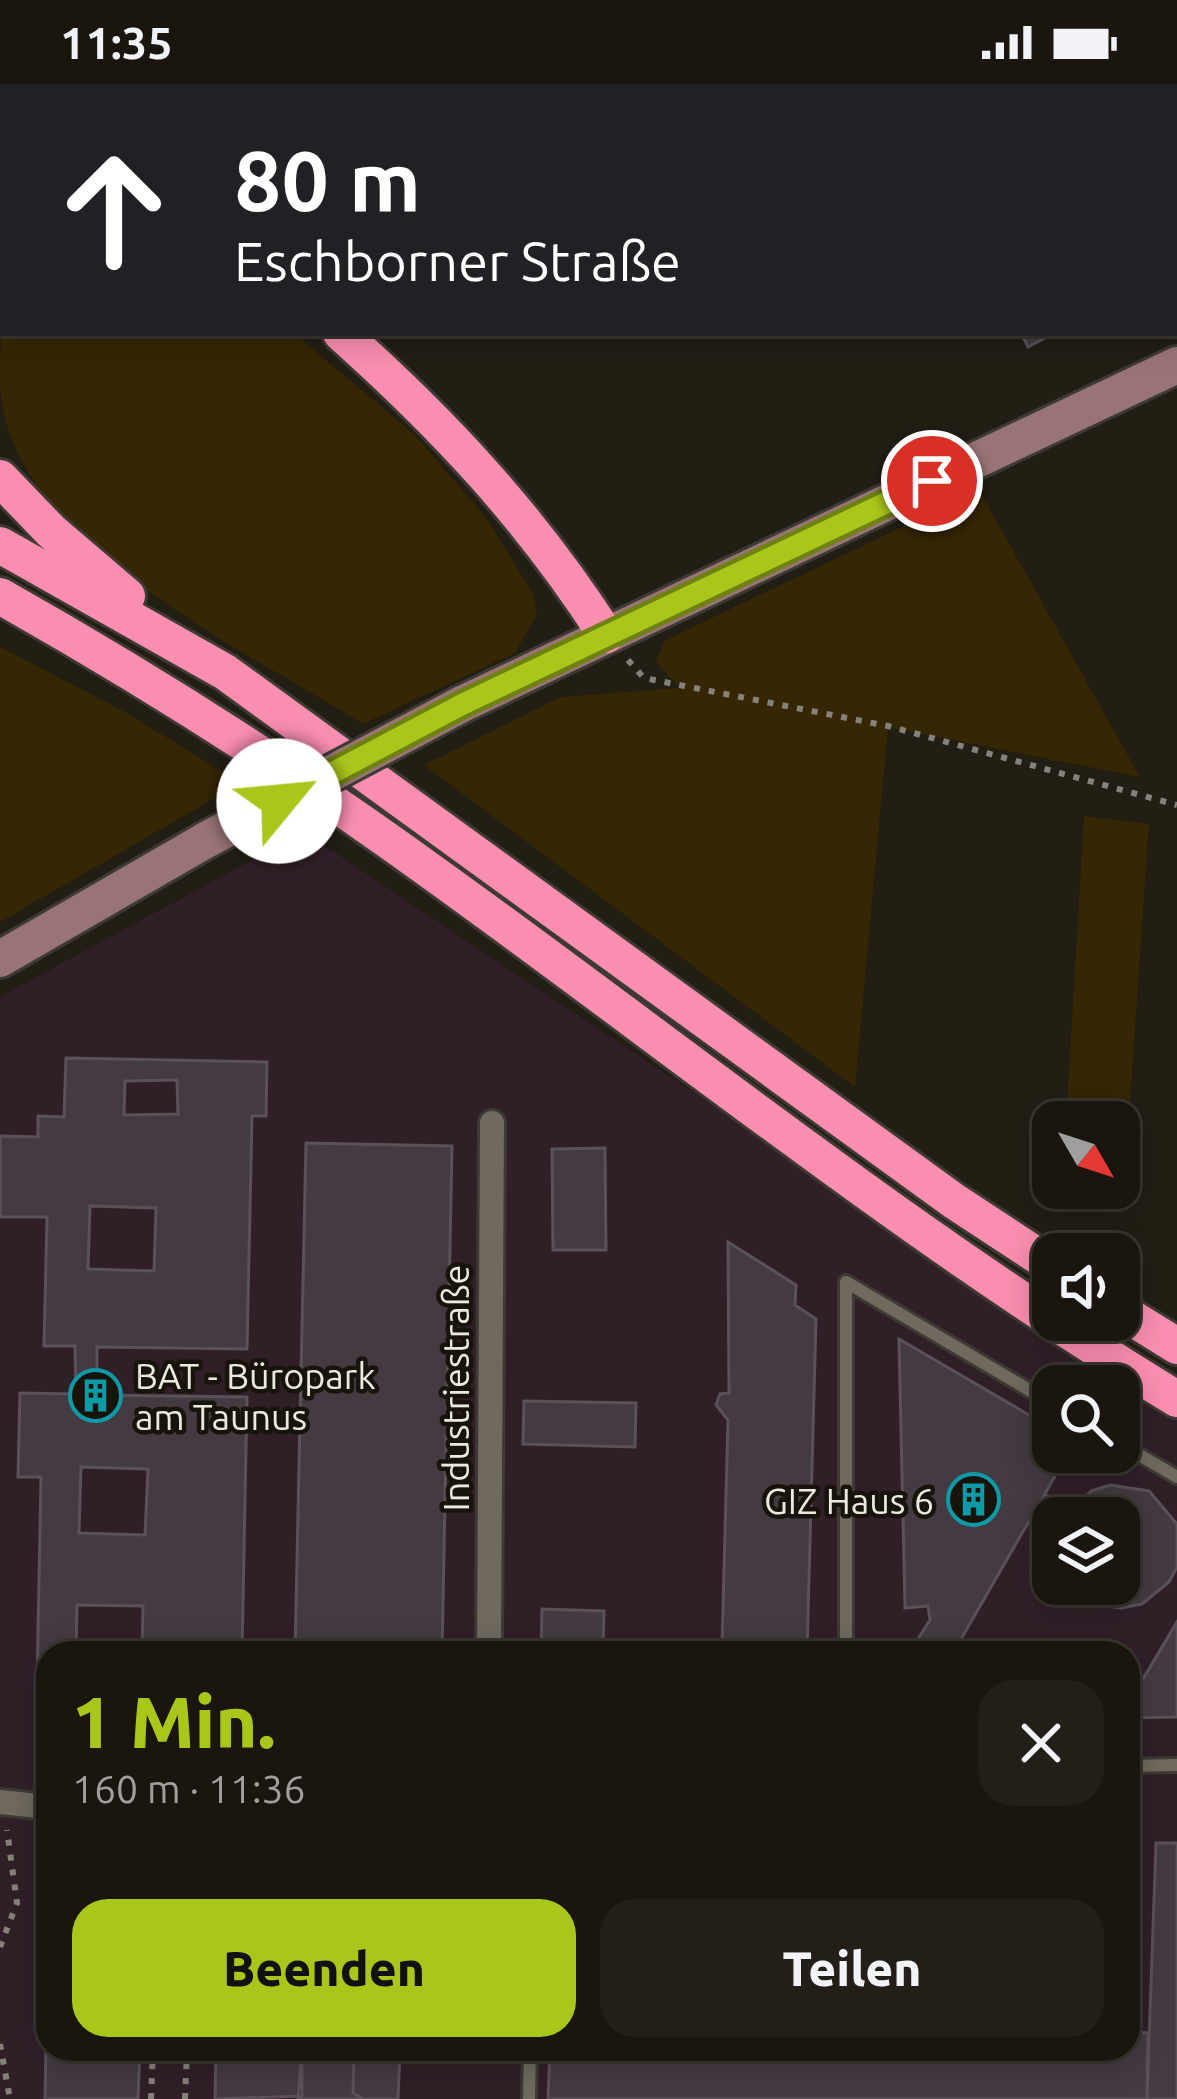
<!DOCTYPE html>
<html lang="de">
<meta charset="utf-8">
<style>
:root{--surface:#1a160f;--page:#231f18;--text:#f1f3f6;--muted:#9f9f9e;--line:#38352f;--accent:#a9c71b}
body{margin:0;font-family:Ubuntu,sans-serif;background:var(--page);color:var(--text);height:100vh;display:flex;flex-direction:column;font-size:45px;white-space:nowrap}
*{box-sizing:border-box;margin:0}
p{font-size:39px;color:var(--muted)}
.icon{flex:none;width:66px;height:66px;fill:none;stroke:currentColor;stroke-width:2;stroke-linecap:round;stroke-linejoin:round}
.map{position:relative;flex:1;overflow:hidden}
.details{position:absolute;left:36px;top:1557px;width:1104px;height:420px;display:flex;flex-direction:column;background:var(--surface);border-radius:36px;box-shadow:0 6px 30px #0003,0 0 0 3px var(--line)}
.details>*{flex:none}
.top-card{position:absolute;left:0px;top:0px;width:1179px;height:252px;box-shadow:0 6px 30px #0003,0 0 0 3px var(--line);background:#202124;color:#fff;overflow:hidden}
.needle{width:78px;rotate:129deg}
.buttons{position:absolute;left:1032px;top:1017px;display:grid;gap:24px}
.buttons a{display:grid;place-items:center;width:108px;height:108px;border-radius:24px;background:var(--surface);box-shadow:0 6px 30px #0003,0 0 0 3px var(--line);font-size:60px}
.pin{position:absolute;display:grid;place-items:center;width:102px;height:102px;color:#fff;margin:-51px;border:6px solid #fff;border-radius:50%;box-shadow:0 3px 12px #0007}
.me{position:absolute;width:132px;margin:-66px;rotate:62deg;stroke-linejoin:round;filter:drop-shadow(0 0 9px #0008)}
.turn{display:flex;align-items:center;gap:42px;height:252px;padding:0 36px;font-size:54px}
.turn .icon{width:156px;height:156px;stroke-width:2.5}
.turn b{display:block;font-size:84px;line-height:102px}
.round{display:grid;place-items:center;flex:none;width:126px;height:126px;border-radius:36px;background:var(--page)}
.summary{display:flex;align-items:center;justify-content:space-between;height:204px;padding:0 36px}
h1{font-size:72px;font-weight:800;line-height:90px;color:var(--accent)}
.cta{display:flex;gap:24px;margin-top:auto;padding:24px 36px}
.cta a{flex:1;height:138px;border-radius:36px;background:var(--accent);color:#111;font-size:48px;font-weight:800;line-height:138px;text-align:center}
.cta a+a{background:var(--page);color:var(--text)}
.status{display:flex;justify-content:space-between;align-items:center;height:84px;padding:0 60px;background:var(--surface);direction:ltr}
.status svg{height:33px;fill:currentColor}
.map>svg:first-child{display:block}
.industrial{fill:#311f28;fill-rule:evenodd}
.green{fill:#352604}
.building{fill:#443a42;stroke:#5a5159;stroke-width:3;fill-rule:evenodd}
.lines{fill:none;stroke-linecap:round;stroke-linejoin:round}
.lane-casing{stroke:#3d3933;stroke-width:18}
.street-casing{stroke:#3d3933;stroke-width:30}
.secondary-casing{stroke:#3d3933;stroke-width:42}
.highway-casing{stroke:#3d3933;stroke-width:42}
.path{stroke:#86827a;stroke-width:6;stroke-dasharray:6 9;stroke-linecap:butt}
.lane{stroke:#6f695e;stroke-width:12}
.street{stroke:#6f695e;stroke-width:24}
.secondary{stroke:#997477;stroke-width:36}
.highway{stroke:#fa8eb0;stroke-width:36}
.secondary-bridge-casing{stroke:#3d3933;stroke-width:42;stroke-linecap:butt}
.secondary-bridge{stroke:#997477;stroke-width:36}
.route-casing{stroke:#6e8112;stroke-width:30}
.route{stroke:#a9c71b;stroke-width:21}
.labels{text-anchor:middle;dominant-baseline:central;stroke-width:9;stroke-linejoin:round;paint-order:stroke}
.poi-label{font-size:36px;fill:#ece8e2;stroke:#19140b;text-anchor:start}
.street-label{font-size:36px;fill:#ece8e2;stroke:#19140b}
</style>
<div class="status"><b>11:35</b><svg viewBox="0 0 49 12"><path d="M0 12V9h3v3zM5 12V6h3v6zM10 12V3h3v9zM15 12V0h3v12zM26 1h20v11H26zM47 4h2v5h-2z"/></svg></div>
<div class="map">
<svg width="1177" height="2015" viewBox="0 0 1177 2015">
<rect width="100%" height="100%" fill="#231e14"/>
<path class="industrial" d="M304,748L1177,1331V2015H0V913ZM1053,1302H1119V1368H1053ZM1053,1434H1119V1500H1053ZM48,1569H1128V1965H48Z"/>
<path class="green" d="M3,243V249H294L416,352L487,435L533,510L537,530L515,569L363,640C246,566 0,453 0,296C0,279 0,257 3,243Z
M979,406L1140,693L888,643L855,1003L424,681L560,613L680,604L656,578L664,557Z
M0,563L122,626L241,699L0,838Z
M1084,732L1149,740L1123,1120L1078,1104H1119V1038H1066Z"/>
<path class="building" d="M1021,249H1054L1028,263Z
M66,974L267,978L266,1032H252L247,1265L97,1263V1311L247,1313L242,1569H142L143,1522L77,1521L76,1569H48V1652H36L41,1393H18L20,1309L76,1310L75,1262H44L47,1133H0V1052L38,1053V1032L64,1033ZM177,996L178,1030L124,1031L125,997ZM90,1122L156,1124L154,1187L88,1185ZM81,1383L148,1385L145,1451L79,1449Z
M306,1059L452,1062L442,1569H295Z
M605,1064L606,1166H553L552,1065Z
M728,1158L796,1201L795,1221L816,1235L807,1569H709L722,1561L728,1336L716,1321L720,1310L729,1309Z
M899,1255L1053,1345V1368H1069L953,1569H909L930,1536L928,1522L905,1524Z
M524,1317L636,1319L635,1363L523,1360Z
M1110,1401L1149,1407L1177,1440V1483L1169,1498L1142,1520L1121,1524L1100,1521L1071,1500H1119V1434H1065L1091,1407Z
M1045,1410L1070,1425L1065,1434L1039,1422Z
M542,1525L604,1527L603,1569H541Z
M1177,1538V1633L1128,1634V1620Z
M1156,1759H1177V2015H1147Z
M48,1840V1965H140L138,2015H45Z
M1128,1948L1148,1949L1147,2015H548L550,1965H1128Z
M216,1965H302V2012L215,2015Z
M302,1965H354L353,2009L363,2015H298Z
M354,1965H400L398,2015H363L353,2009Z"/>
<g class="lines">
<defs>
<path id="lane" d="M1119,1359L1177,1393
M846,1569V1198L1053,1320
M1128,1682L1177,1681
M529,2015L530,1965"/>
<path id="street" d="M489,1569L492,1039
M0,1718L48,1723"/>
<path id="secondary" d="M462,620L1177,281
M0,875L206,756"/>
<path id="highway" d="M0,169L3,167
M0,201L3,199
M341,249C445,342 530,433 606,551
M0,394L51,447L127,512
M0,461L225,588L954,1117L1053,1182
M0,512C149,596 297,690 436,791C682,968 917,1158 1177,1315
M1119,1226L1177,1262"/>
</defs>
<use href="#lane" class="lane-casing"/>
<use href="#street" class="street-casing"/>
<use href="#secondary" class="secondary-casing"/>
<use href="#highway" class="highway-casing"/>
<path class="path" d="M415,0L429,3
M866,3L868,0
M628,576L644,594L888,642L1177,721
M0,1863L17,1819L7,1746
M0,1960L10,2015
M151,2015L153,1965
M185,2015L187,1965"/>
<use href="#lane" class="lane"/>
<use href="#street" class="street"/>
<use href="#secondary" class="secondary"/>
<use href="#highway" class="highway"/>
<defs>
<path id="secondary-bridge" d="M206,756L462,620"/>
</defs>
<use href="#secondary-bridge" class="secondary-bridge-casing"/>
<use href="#secondary-bridge" class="secondary-bridge"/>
</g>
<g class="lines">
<defs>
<path id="route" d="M279,717L463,620L932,397"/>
</defs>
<use href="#route" class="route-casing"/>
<use href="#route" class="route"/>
</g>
<defs>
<symbol id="building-ring" viewBox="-11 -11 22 22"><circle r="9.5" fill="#19140b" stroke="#0f9aa8" stroke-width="1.5"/><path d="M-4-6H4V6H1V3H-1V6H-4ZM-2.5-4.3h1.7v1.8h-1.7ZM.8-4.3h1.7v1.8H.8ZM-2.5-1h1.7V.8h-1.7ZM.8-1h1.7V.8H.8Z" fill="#0f9aa8"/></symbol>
</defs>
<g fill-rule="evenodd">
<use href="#building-ring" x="66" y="1282" width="59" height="59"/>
<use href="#building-ring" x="944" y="1386" width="59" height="59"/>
</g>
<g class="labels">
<g class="poi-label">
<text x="135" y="1291">BAT - Büropark<tspan x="135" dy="41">am Taunus</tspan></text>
<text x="934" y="1416" text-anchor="end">GIZ Haus 6</text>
</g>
<g class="street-label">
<text transform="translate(455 1304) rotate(-90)">Industriestraße</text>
</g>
</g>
</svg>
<div class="buttons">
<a><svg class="needle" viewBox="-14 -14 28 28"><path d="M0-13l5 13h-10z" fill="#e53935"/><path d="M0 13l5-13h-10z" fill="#9f9f9e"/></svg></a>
<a><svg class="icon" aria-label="sound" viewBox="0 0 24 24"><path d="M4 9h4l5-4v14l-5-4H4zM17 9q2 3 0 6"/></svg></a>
<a><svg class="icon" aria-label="search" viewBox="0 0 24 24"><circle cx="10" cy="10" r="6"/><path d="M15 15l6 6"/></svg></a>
<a><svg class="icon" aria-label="layers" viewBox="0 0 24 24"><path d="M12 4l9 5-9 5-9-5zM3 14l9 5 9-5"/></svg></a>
</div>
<div class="pin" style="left:932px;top:397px;background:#d93025"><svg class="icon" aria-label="arrive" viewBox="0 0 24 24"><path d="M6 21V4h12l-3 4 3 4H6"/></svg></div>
<svg class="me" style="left:279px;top:717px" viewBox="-20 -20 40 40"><circle r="19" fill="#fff"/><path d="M0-13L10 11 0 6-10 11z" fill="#a9c71b"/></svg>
<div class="top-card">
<div class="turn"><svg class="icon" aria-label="ahead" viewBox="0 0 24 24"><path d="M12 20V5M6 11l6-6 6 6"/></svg><div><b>80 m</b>Eschborner Straße</div></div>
</div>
<section class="details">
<div class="summary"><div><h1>1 Min.</h1><p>160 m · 11:36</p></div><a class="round"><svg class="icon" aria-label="close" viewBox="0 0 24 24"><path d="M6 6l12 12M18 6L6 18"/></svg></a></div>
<div class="cta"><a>Beenden</a><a>Teilen</a></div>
</section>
</div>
